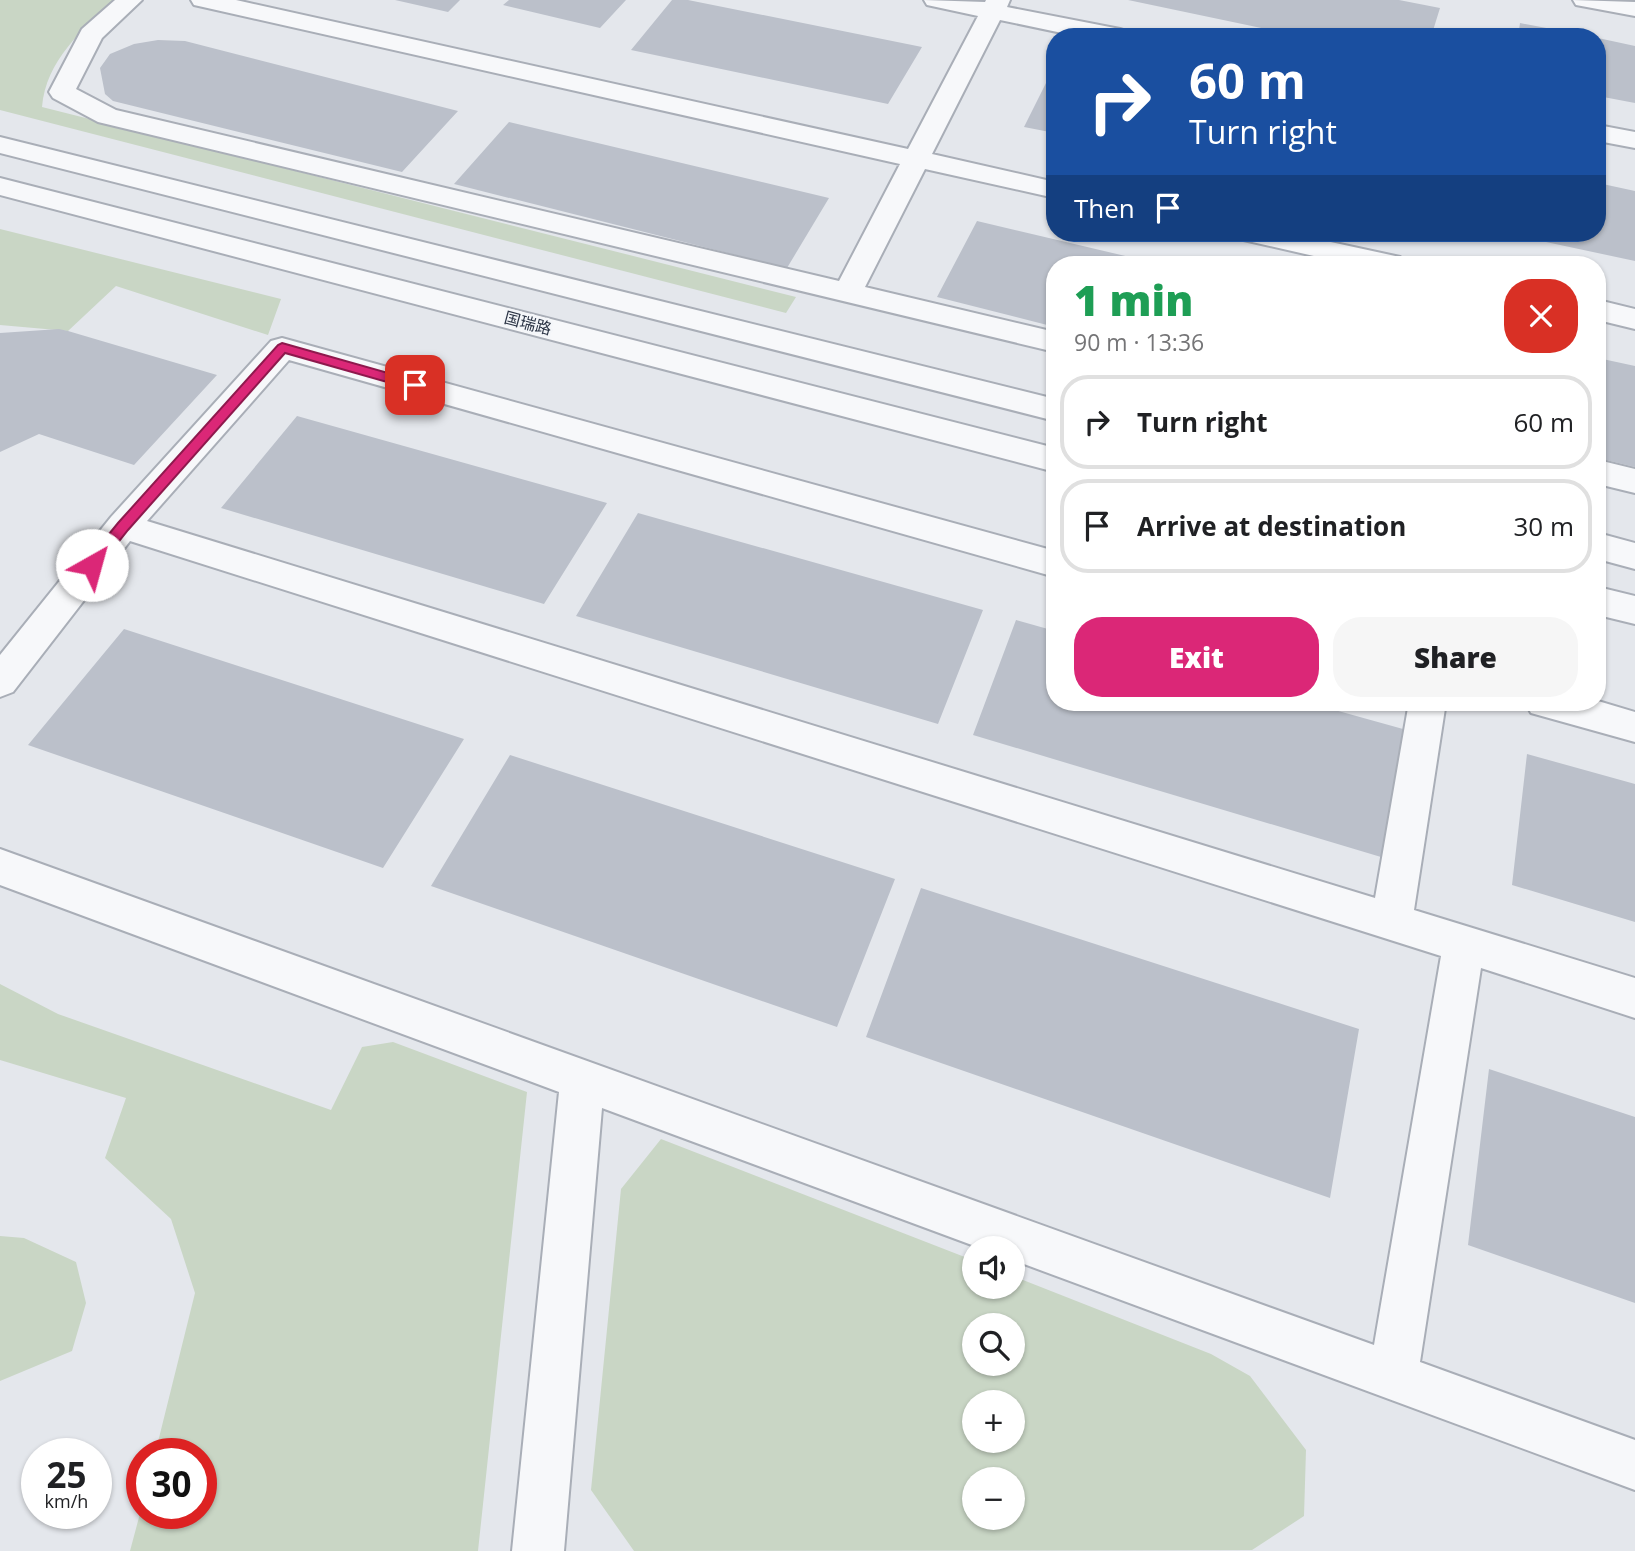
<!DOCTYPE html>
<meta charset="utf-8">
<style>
:root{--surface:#fff;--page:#f6f6f6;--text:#202124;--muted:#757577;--line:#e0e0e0;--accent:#db2777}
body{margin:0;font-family:"Open Sans","Noto Sans SC",sans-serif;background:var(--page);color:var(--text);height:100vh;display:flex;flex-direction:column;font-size:26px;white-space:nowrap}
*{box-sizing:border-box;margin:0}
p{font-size:23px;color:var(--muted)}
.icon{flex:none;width:38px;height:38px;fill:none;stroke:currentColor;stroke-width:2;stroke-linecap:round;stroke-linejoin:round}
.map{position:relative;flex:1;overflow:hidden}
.drawer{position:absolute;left:1046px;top:256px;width:560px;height:455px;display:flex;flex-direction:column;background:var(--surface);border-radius:28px;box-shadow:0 2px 5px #0004}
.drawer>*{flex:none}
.top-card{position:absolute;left:1046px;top:28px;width:560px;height:214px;border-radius:28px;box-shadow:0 2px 5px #0004;background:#1a4fa0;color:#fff;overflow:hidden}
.fabs{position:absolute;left:962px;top:1236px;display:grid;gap:14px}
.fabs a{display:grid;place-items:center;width:63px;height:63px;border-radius:50%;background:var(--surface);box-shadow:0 2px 5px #0004;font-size:35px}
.speed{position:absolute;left:21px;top:1438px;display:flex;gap:14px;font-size:35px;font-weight:700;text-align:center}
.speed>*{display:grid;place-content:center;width:91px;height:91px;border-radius:50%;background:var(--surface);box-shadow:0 2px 5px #0004;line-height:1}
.speed small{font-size:18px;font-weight:400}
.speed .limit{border:10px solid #d22;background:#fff;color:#111}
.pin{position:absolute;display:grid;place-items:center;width:60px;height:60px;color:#fff;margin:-30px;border-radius:14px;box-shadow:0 4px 10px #0006}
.me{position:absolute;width:77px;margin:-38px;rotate:38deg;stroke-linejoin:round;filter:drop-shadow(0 0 5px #0008)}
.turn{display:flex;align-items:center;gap:24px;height:147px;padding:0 28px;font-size:32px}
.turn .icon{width:91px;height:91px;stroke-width:2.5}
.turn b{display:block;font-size:49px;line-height:60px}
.then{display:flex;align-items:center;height:66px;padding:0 28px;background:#0003;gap:14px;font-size:26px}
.round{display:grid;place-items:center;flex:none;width:74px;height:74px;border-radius:28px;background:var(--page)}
.head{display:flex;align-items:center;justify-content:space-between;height:119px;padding:0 28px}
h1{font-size:42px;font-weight:800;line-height:52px;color:#1e9e55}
.action{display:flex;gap:14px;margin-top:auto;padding:14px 28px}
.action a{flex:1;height:80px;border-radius:28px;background:var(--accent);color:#fff;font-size:28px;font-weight:800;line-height:80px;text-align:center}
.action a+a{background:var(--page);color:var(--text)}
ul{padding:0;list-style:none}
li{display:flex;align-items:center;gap:21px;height:94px;margin:0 14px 10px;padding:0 14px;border:4px solid var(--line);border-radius:28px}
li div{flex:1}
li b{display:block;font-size:26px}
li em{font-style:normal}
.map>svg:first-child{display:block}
.green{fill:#c9d6c5;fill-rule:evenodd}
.building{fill:#bbc0ca}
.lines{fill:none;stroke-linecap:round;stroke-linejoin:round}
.minor-casing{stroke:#a9aeb7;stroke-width:4}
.minor{fill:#f7f8fa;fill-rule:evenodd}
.route{fill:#db2777;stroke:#8e194d;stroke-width:2}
.labels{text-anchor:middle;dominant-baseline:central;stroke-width:5;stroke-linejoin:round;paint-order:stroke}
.far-street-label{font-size:16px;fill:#2b3445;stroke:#f4f6f9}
</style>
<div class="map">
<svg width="1635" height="1551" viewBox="0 0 1635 1551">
<rect width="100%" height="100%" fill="#e4e7ec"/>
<path class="green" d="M0,0H115C82,30 46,60 42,107L796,297L786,313L0,110Z
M0,229L281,299L268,335L116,286L68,331L0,325Z
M0,984L58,1014L331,1110L362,1047L393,1042L527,1092L478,1551H130L142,1506V1514H201V1454H155L195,1293L171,1219L105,1158L126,1098L0,1060Z
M661,1139L975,1261V1286H1013V1276L1211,1354L1250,1376L1306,1450L1304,1516L1252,1550L634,1551L591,1490L621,1189ZM975,1325H1013V1363H975ZM975,1402H1013V1440H975ZM975,1479H1013V1517H975Z
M0,1236L24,1238L76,1262L86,1303L72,1351L0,1381Z"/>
<path class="building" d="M395,0H460L448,12Z
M509,0H626L600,28L503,5Z
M672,0H688L922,47L888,104L631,50Z
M1128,0H1399L1440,8L1431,37H1304Z
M1520,23L1583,35V37H1518Z
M1598,38L1635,46V103L1598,96Z
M158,40L185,41L458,111L402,172L113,101L105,94L100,68L110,54L134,44Z
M1055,65V133L1024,127Z
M509,122L829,198L787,268L454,184Z
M1598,183L1635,191V261L1546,242L1547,233H1598Z
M977,221L1155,263V264H1055V327L937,297Z
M59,329L68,331L217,375L134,465L39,434L0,452V333Z
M1598,358L1635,366V467L1598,458Z
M297,416L607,503L544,604L221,508Z
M638,513L983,610L938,724L576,616Z
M1016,620L1055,631V702H1306L1403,729L1381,857L973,735Z
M124,629L464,739L383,868L28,745Z
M1527,754L1635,784V922L1512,885Z
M510,755L895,879L837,1027L431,886Z
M921,888L1359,1029L1330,1198L866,1037Z
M1489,1069L1635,1117V1303L1468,1245Z"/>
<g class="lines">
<defs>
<path id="minor" d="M115,0H142L102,38L76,89L116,110L839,281L900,164L203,7L194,5L191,0H236L908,149L978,16L927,5L924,0L985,2L986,0H1010L1007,7L1120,29L1129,32L1132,37H1081L1000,20L932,154L1055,182V198L925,169L865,287L1055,332V352L98,122L53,98L49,92L82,29Z
M1573,0L1635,2V16L1576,5Z
M1598,125L1635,132V148L1598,141Z
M0,137L1055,399V421L0,153Z
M0,178L1055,448V472L0,195Z
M1235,233H1289L1400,257L1405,264H1349L1239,239Z
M1598,300L1635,309V329L1598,320Z
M282,338L1055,551V577L289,360L147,521L1375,898L1409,702H1446L1414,910L1635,978V1018L1481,968L1420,1362L1635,1440V1490L1013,1260V1248H980L602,1108L564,1551H512L559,1092L0,885V849L1374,1345L1441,956L130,541L13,692L0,697V655L111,517L271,341Z
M1598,460L1635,469V493L1598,484Z
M1598,533L1635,543V569L1598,559Z
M1598,587L1635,596V624L1598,615Z
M1598,701L1635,712V742L1531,713L1525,702Z"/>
</defs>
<use href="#minor" class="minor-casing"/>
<use href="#minor" class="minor"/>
</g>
<path class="route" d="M282,343L420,382L422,385L415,390L285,353L128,530L97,569H87L85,565L87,561L118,523L278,345Z"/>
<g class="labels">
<g class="far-street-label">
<text transform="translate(528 323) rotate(15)">国瑞路</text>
</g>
</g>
</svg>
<div class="fabs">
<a><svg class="icon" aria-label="sound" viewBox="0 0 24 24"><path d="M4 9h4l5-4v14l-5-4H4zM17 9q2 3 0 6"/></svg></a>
<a><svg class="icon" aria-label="search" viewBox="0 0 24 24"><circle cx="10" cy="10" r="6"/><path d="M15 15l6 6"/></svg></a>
<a>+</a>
<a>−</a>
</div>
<div class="speed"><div>25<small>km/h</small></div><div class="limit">30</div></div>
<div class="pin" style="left:415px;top:385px;background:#d93025"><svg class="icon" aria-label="arrive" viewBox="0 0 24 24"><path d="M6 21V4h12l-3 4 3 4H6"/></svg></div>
<svg class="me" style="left:92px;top:565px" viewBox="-20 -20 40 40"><circle r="19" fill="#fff"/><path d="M0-13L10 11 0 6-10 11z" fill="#db2777"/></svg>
<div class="top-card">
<div class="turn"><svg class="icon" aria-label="right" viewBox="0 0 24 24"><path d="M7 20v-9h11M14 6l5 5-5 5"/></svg><div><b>60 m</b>Turn right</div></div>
<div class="then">Then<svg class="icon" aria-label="arrive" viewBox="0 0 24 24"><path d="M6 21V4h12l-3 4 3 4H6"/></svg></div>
</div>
<section class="drawer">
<div class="head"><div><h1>1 min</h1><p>90 m · 13:36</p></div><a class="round" style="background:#d93025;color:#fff"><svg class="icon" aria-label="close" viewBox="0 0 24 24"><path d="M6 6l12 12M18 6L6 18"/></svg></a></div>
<ul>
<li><svg class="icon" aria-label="right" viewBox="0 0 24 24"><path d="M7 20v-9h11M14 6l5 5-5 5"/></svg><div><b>Turn right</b></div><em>60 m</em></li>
<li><svg class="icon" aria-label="arrive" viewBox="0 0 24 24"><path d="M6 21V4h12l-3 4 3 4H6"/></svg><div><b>Arrive at destination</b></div><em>30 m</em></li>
</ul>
<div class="action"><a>Exit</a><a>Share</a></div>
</section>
</div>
